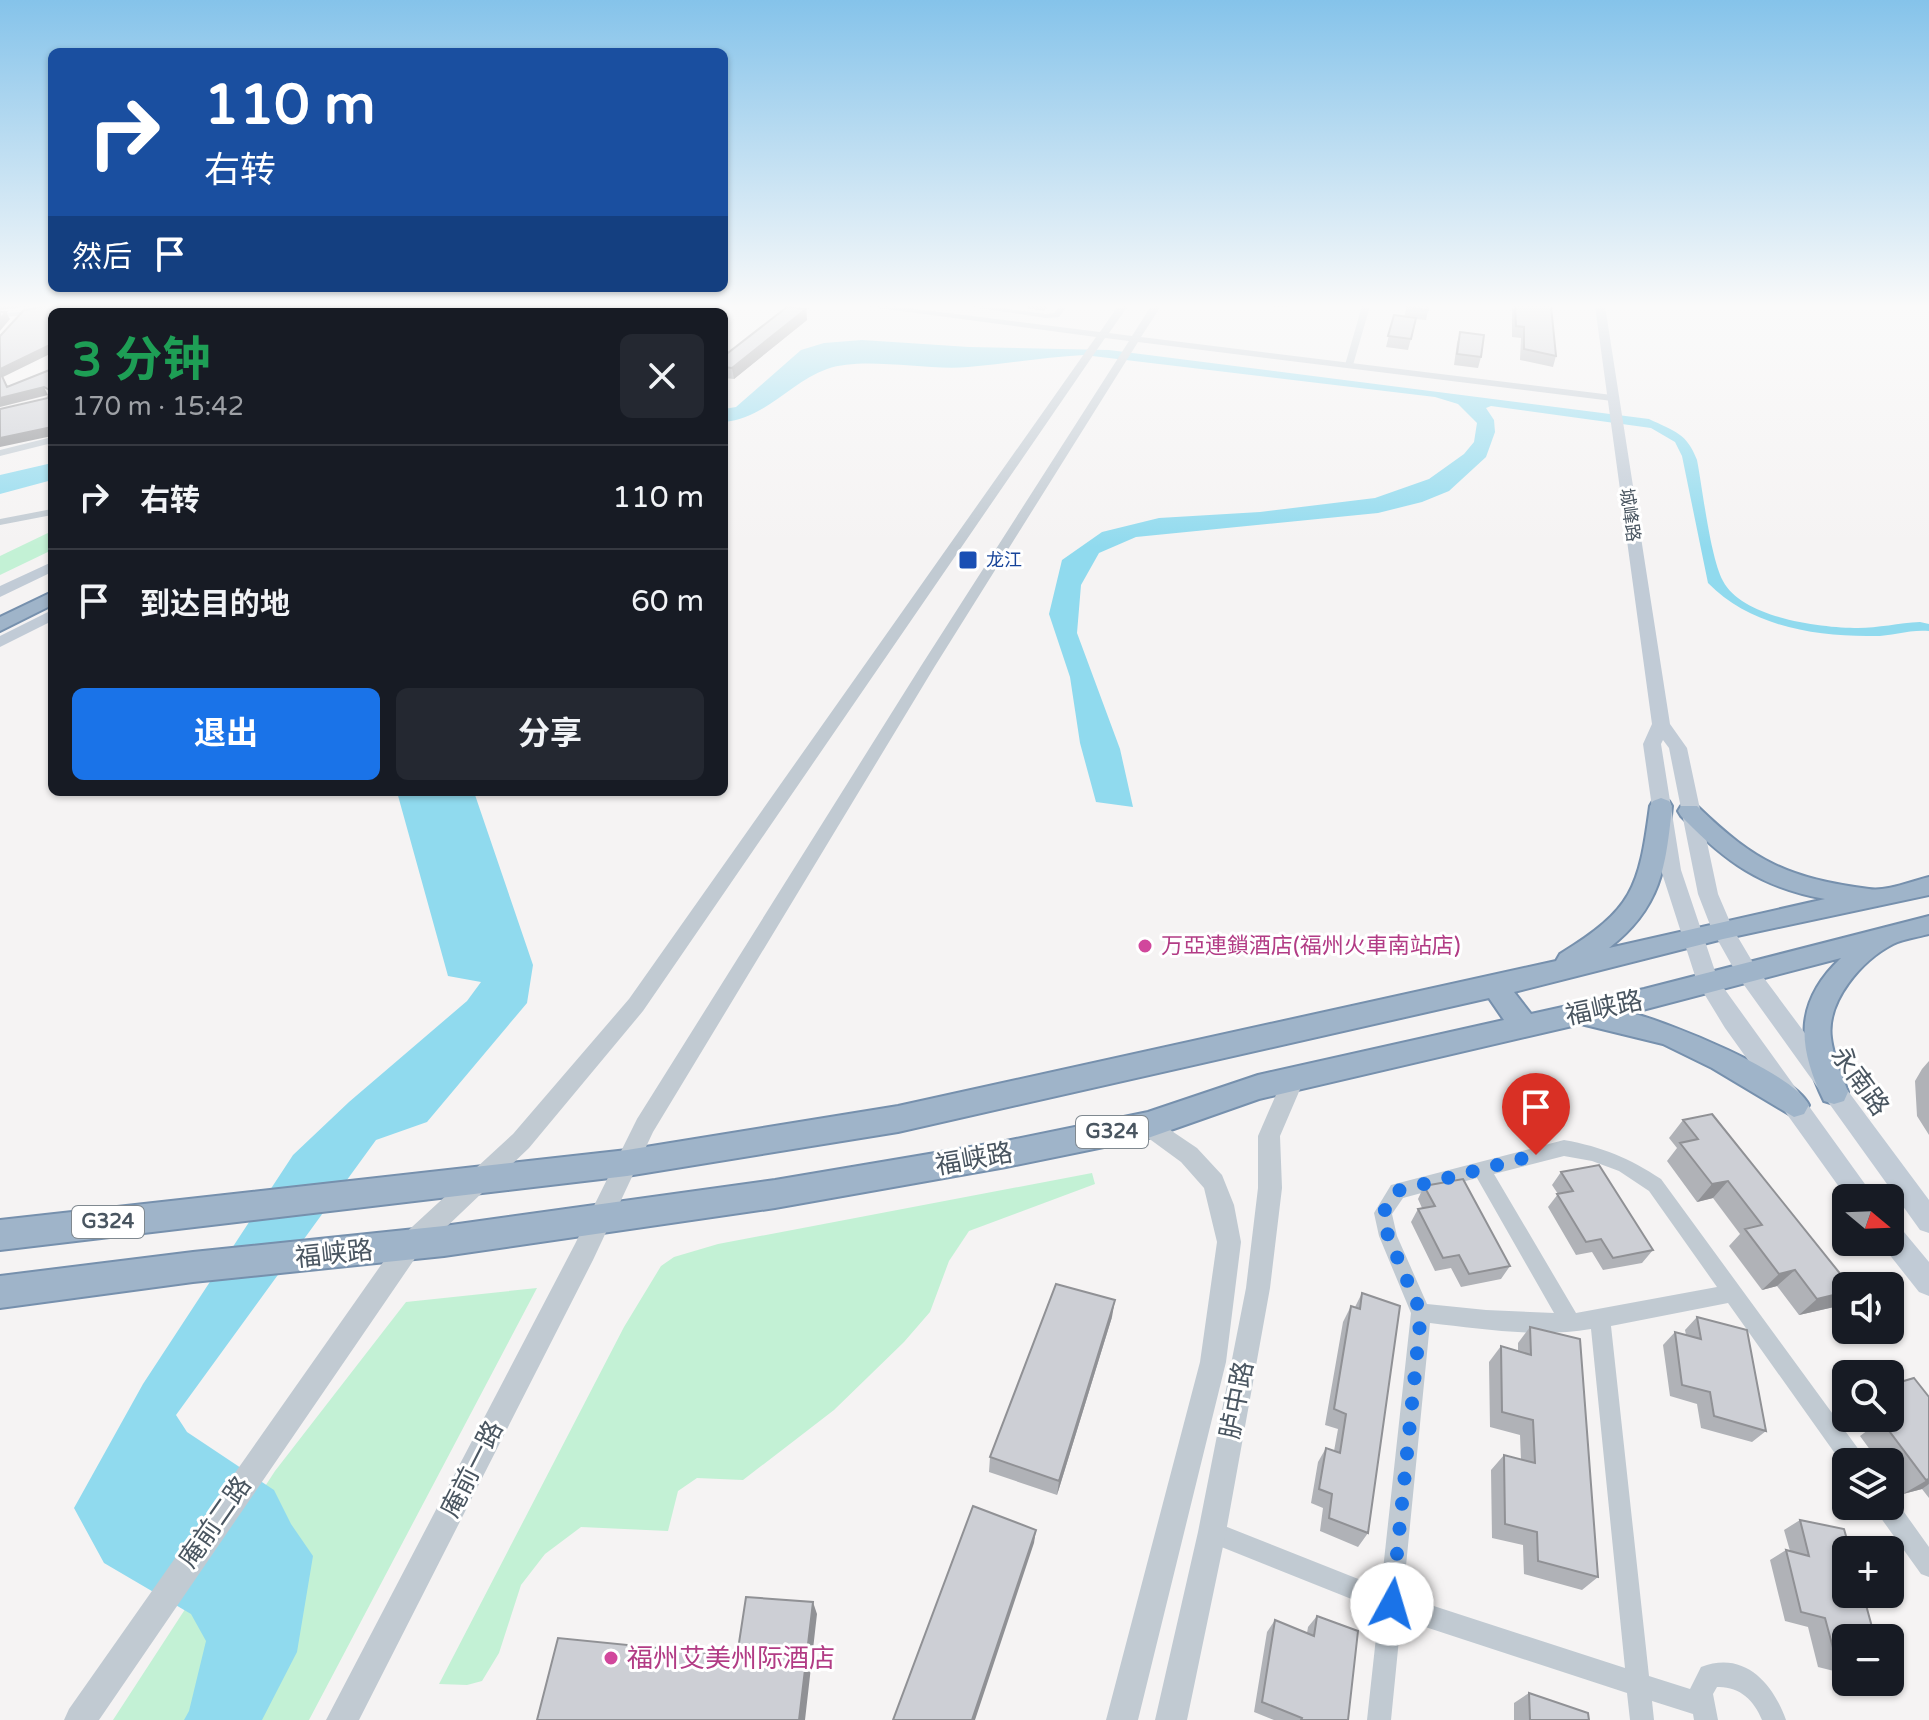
<!DOCTYPE html>
<html lang="zh">
<meta charset="utf-8">
<style>
:root{--surface:#171b24;--page:#242831;--text:#f1f3f6;--muted:#9ea1a6;--line:#363941;--accent:#1a73e8}
body{margin:0;font-family:"Varela Round","Noto Sans SC",sans-serif;background:var(--page);color:var(--text);height:100vh;display:flex;flex-direction:column;font-size:30px;white-space:nowrap}
*{box-sizing:border-box;margin:0}
p{font-size:26px;color:var(--muted)}
.icon{flex:none;width:44px;height:44px;fill:none;stroke:currentColor;stroke-width:2;stroke-linecap:round;stroke-linejoin:round}
.map{position:relative;flex:1;overflow:hidden}
.panel{position:absolute;left:48px;top:308px;width:680px;height:488px;display:flex;flex-direction:column;background:var(--surface);border-radius:12px;box-shadow:0 2px 6px #0004}
.panel>*{flex:none}
.guide{position:absolute;left:48px;top:48px;width:680px;height:244px;border-radius:12px;box-shadow:0 2px 6px #0004;background:#1a4fa0;color:#fff;overflow:hidden}
.needle{width:52px;rotate:109deg}
.fabs{position:absolute;left:1832px;top:1184px;display:grid;gap:16px}
.fabs a{display:grid;place-items:center;width:72px;height:72px;border-radius:12px;background:var(--surface);box-shadow:0 2px 6px #0004;font-size:40px}
.pin{position:absolute;display:grid;place-items:center;width:68px;height:68px;color:#fff;margin:-82px -34px;border-radius:50% 50% 50% 0;rotate:-45deg;box-shadow:0 0 8px #0007}
.pin .icon{rotate:45deg}
.me{position:absolute;width:88px;margin:-44px;rotate:6deg;stroke-linejoin:round;filter:drop-shadow(0 0 6px #0008)}
.turn{display:flex;align-items:center;gap:28px;height:168px;padding:0 24px;font-size:36px}
.turn .icon{width:104px;height:104px;stroke-width:2.5}
.turn b{display:block;font-size:56px;line-height:68px}
.then{display:flex;align-items:center;height:76px;padding:0 24px;background:#0003;gap:16px;font-size:30px}
.round{display:grid;place-items:center;flex:none;width:84px;height:84px;border-radius:12px;background:var(--page)}
.headline{display:flex;align-items:center;justify-content:space-between;height:136px;padding:0 24px}
h1{font-size:48px;font-weight:700;line-height:60px;color:#1e9e55}
.button{display:flex;gap:16px;margin-top:auto;padding:16px 24px}
.button a{flex:1;height:92px;border-radius:12px;background:var(--accent);color:#fff;font-size:32px;font-weight:700;line-height:92px;text-align:center}
.button a+a{background:var(--page);color:var(--text)}
ul{padding:0;list-style:none}
li{display:flex;align-items:center;gap:24px;height:104px;padding:0 24px;border-top:2px solid var(--line)}
li div{flex:1}
li b{display:block;font-size:30px}
li em{font-style:normal}
.map>svg:first-child{display:block}
.green{fill:#c3f1d5}
.water{fill:#90daee}
.lines{fill:none;stroke-linecap:round;stroke-linejoin:round}
.trunk-casing{stroke:#7690ad;stroke-width:4}
.minor{fill:#c1cad2;fill-rule:evenodd}
.tertiary{fill:#c1cad2;fill-rule:evenodd}
.secondary{fill:#c1cbd6;fill-rule:evenodd}
.trunk{fill:#9fb4c9;fill-rule:evenodd}
.wall{fill:#b0b2b7}
.shaded-wall{fill:#909195}
.building{fill:#cdcfd5;stroke:#909195;stroke-width:2}
.route{stroke:#1a73e8;stroke-width:14;stroke-dasharray:0 25.2}
.transit-dot{fill:#1a4fb4;stroke:#fff;stroke-width:3}
.hotel-dot{fill:#d1479c;stroke:#fff;stroke-width:3}
.labels{text-anchor:middle;dominant-baseline:central;stroke-width:6;stroke-linejoin:round;paint-order:stroke}
.far-street-label{font-size:18px;fill:#4a5661;stroke:#fff}
.far-transit-label{font-size:18px;fill:#164399;stroke:#fff;text-anchor:start}
.shield{fill:#fff;stroke:#808990;stroke-width:2}
.shield-label{font-size:20px;font-weight:bold;fill:#4a5661}
.hotel-label{font-size:22px;fill:#b23c85;stroke:#fff;text-anchor:start}
.near-street-label{font-size:26px;fill:#4a5661;stroke:#fff}
.near-hotel-label{font-size:26px;fill:#b23c85;stroke:#fff;text-anchor:start}
</style>
<div class="map">
<svg width="1929" height="1720" viewBox="0 0 1929 1720">
<rect width="100%" height="100%" fill="#f5f3f3"/>
<path class="green" d="M52,531V550L0,575V556Z
M1092,1173L1095,1184L969,1231L949,1261L930,1312L904,1342L834,1410L743,1480L697,1478L678,1491L668,1531L581,1527L545,1554L521,1585L499,1653L482,1681L467,1685L439,1684L624,1327L661,1266L674,1257L718,1244Z
M537,1288L309,1720H113L275,1471L406,1302Z"/>
<path class="water" d="M862,340L969,347L1109,350L1649,419C1674,431 1687,433 1697,460C1703,491 1710,556 1723,581C1742,618 1821,628 1858,628C1878,628 1899,623 1920,622L1929,624V631C1911,629 1892,636 1874,636C1815,637 1750,626 1708,583L1682,456L1675,442L1651,428L1491,406L1486,408L1494,420L1495,432L1486,457L1449,491L1422,502L1378,513L1136,537L1099,553L1081,585L1077,633L1120,749L1133,807L1096,802L1080,743L1070,677L1049,614L1062,560L1102,532L1159,518L1260,512L1375,498L1429,479L1464,454L1474,442L1477,423L1458,404L1435,397L1084,355C1045,357 1007,364 968,367C927,371 864,356 827,369C789,383 766,418 724,422V409L736,407L801,350L824,343Z
M52,463V480L0,494V475Z
M397,792H474L533,965L527,1003L427,1122L376,1140L176,1415L187,1432L274,1490L291,1524L313,1556L297,1652L262,1720H184L189,1711L206,1641L191,1614L104,1563L74,1508L143,1384L293,1155L349,1102L467,1001L481,982L448,976Z"/>
<g class="lines">
<defs>
<path id="trunk" d="M541,306H556L549,312H534Z
M581,306H596L588,312H573Z
M52,592V605L0,631V617Z
M1661,798L1669,801L1672,806C1666,867 1661,908 1609,948L1825,899C1760,887 1726,862 1681,816L1678,811L1681,806H1697C1756,863 1788,878 1869,889C1886,892 1912,881 1929,877V895L1723,939L1514,992L1531,1014L1644,989L1929,916V934C1918,937 1903,939 1893,944C1862,960 1826,1001 1831,1038C1833,1057 1842,1075 1848,1092L1844,1101L1834,1104L1824,1101C1797,1046 1794,1002 1841,958L1631,1013C1668,1022 1793,1072 1809,1105L1804,1114L1794,1117L1712,1068L1663,1044L1581,1024L1259,1099L1148,1138L1006,1167L775,1208L444,1256L193,1282L0,1308V1276L193,1252L444,1226L775,1180L1006,1141L1148,1112L1258,1075L1504,1020L1489,998L898,1132L627,1176L0,1250V1220L627,1150L898,1106L1556,961L1560,954C1633,909 1639,889 1650,806L1653,801Z"/>
</defs>
<use href="#trunk" class="trunk-casing"/>
<path class="minor" d="M428,306H436L429,312H420Z
M965,306H986L1046,314L1054,313L1060,306H1067L1059,317L1046,318Z
M1362,306H1370L1353,365L1349,367L1345,365Z
M40,311L41,313L37,315L0,317V313Z
M52,437V443L0,456V450Z
M52,509V515L0,525V519Z
M1564,1140C1603,1147 1629,1158 1661,1179L1862,1454L1865,1462H1846V1469L1728,1303L1611,1326L1649,1676L1690,1689L1701,1667C1744,1650 1773,1683 1786,1720H1762C1754,1700 1739,1686 1717,1687L1713,1694L1718,1720H1694L1693,1714L1652,1701L1654,1720H1630L1627,1693L1401,1619L1391,1720H1367L1379,1610L1204,1540L1201,1532L1204,1524L1212,1521L1381,1588L1411,1313L1379,1236L1374,1213L1391,1185ZM1564,1156L1592,1161L1619,1171L1649,1191L1717,1287L1576,1313L1494,1174ZM1477,1178L1554,1313L1486,1310L1427,1304L1397,1236L1392,1214L1403,1198ZM1430,1323C1482,1329 1539,1338 1591,1329L1625,1668L1403,1596Z
M1890,1497L1894,1498L1929,1547V1577L1921,1574L1878,1514L1875,1506H1890Z"/>
<path class="tertiary" d="M863,306H892L1100,332L1118,306H1128L1109,333L1132,336L1151,306H1161L1141,337L1612,395L1617,398L1612,401L1138,342L935,666L653,1132L593,1260L359,1720H326L575,1244L637,1119L921,666L1129,341L1105,338L643,1011L529,1148L418,1254L99,1720H64L69,1709L400,1238L513,1134L629,999L1096,337Z
M1293,1071L1301,1074L1304,1080L1280,1136L1282,1188L1270,1288L1226,1532L1187,1720H1155L1198,1532L1246,1288L1258,1188V1136L1285,1074Z
M1148,1115L1197,1148L1222,1175L1234,1205L1241,1242L1226,1362L1138,1720H1106L1200,1362L1217,1242L1204,1188L1181,1162L1140,1132L1137,1125L1140,1118Z"/>
<path class="secondary" d="M522,306H535L527,312H514Z
M1595,306H1605L1670,724L1687,748L1718,894L1733,929L1755,966L1929,1200V1233L1920,1230L1739,978L1712,930L1698,894L1669,748L1663,740L1661,744L1681,870L1718,980L1875,1198H1847L1725,1028L1697,982L1661,870L1643,744L1652,724Z
M52,562V572L0,597V586Z
M52,610V621L0,647V636Z
M1890,1223L1899,1226L1929,1262V1296L1919,1292L1881,1244L1890,1242Z"/>
<use href="#trunk" class="trunk"/>
</g>
<path class="wall" d="M1027,306H1048L1044,311L1027,308Z
M1267,306H1288L1287,308Z
M1407,306H1429L1426,320L1416,319L1408,350L1386,347L1394,315L1404,317Z
M1512,306H1551L1556,356L1553,367L1520,360L1521,338L1512,337Z
M806,309L807,320L734,379L724,378V356Z
M1460,332L1481,357L1478,368L1454,365L1457,343Z
M1929,1061V1135L1917,1116L1915,1081L1922,1069Z
M1683,1120L1846,1286V1296L1834,1307L1799,1315L1777,1286L1762,1290L1729,1246L1740,1234L1713,1198L1697,1202L1667,1161L1677,1148L1669,1138Z
M1561,1172L1653,1250L1642,1263L1603,1270L1592,1252L1576,1255L1548,1207L1558,1194L1552,1185Z
M1424,1186L1510,1266L1501,1279L1461,1287L1451,1268L1435,1271L1411,1222L1418,1209L1422,1208L1418,1199Z
M1362,1293L1368,1533L1358,1547L1320,1531L1323,1508L1311,1503L1318,1462L1326,1448L1334,1451L1338,1429L1325,1425L1343,1322L1351,1306L1355,1307Z
M1112,1317L1057,1495L989,1472L990,1457Z
M1697,1317L1766,1431L1752,1442L1701,1428L1697,1404L1670,1396L1663,1345L1675,1332L1686,1335L1685,1330Z
M1530,1327L1598,1577L1582,1590L1524,1574L1523,1545L1492,1538L1491,1470L1504,1455L1521,1460L1520,1435L1490,1427L1489,1362L1501,1346L1518,1351V1343Z
M1890,1385L1929,1397V1498L1922,1489L1903,1494L1890,1476V1462H1879L1860,1436L1876,1424L1871,1418H1890Z
M1800,1520L1846,1638V1674L1818,1667L1808,1627L1785,1621L1770,1560L1786,1550L1790,1551L1784,1530Z
M1317,1616L1348,1720H1274L1254,1712L1267,1632L1275,1620L1307,1633L1308,1627Z
M1529,1693L1589,1720H1514V1703Z"/>
<path class="shaded-wall" d="M0,306H31L0,310Z
M409,306H422L413,312H400Z
M806,309L807,320L734,379L732,368Z
M6,312L10,319L0,331V319Z
M52,344V353L3,377L11,395L0,372V369Z
M44,387L48,395L0,407V398Z
M52,427V436L0,447V438Z
M1728,1181L1713,1198L1697,1202L1712,1184Z
M1795,1270L1777,1286L1762,1290L1779,1274Z
M1846,1292V1296L1834,1307L1799,1315L1817,1299Z
M1115,1300L1112,1317L1057,1495L1059,1481Z
M1929,1479V1484L1922,1489L1903,1494Z
M1036,1530L1034,1543L975,1720H972Z
M813,1602L817,1614L805,1720H799Z"/>
<path class="building" d="M48,306H147L160,308L163,306H409L400,312H52V344L0,369V336L24,310Z
M659,306H663L668,312H651Z
M1407,306H1429L1428,310L1407,307Z
M1515,306H1551L1556,356L1524,349V327L1516,326Z
M787,307L806,309L732,368L724,367V356Z
M0,312H6L0,319Z
M1394,315L1416,318L1411,339L1388,336Z
M1460,332L1484,335L1481,357L1457,354Z
M52,369V427L0,438V409L48,398L50,390L44,387L0,398V372L7,387Z
M1712,1114L1850,1286H1846V1292L1817,1299L1795,1270L1779,1274L1745,1229L1762,1225L1728,1181L1712,1184L1680,1143L1698,1139L1683,1120Z
M1599,1165L1653,1250L1613,1258L1601,1239L1586,1242L1557,1194L1573,1191L1561,1172Z
M1463,1179L1510,1266L1469,1274L1459,1255L1443,1258L1418,1209L1435,1206L1424,1186Z
M1056,1284L1115,1300L1059,1481L990,1457Z
M1362,1293L1400,1306L1368,1533L1329,1518L1332,1494L1319,1489L1326,1448L1340,1453L1346,1414L1334,1409L1351,1306L1360,1309Z
M1697,1317L1747,1330L1766,1431L1714,1416L1710,1392L1682,1385L1675,1332L1701,1339Z
M1530,1327L1580,1339L1598,1577L1538,1561L1537,1532L1505,1524L1504,1455L1535,1463L1533,1420L1502,1412L1501,1346L1531,1355Z
M1914,1378L1929,1397V1479L1926,1480L1881,1420L1902,1415L1890,1400V1385Z
M973,1506L1036,1530L972,1720H893Z
M1800,1520L1844,1529L1850,1550H1846V1594H1863L1875,1638H1846V1662L1836,1659L1825,1618L1801,1612L1786,1550L1809,1556Z
M746,1597L813,1602L799,1720H537L558,1638L737,1656Z
M1317,1616L1358,1631L1348,1720H1301L1302,1718L1262,1702L1275,1620L1314,1636Z
M1529,1693L1588,1713L1589,1720H1530Z"/>
<linearGradient id="sky" x2="0" y2="1"><stop stop-color="#85c3ea"/><stop offset="0.56" stop-color="#fafafa"/><stop offset="1" stop-color="#fafafa" stop-opacity="0"/></linearGradient>
<rect width="1929" height="547" fill="url(#sky)"/>
<g class="lines">
<path class="route" d="M1392,1604L1421,1313L1388,1236L1383,1213L1397,1191L1536,1155"/>
</g>
<rect class="transit-dot" x="958" y="550" width="20" height="20" rx="4"/>
<g class="hotel-dot">
<circle cx="1145" cy="946" r="8"/>
<circle cx="611" cy="1658" r="8"/>
</g>
<g class="labels">
<g class="far-street-label">
<text transform="translate(1630 515) rotate(82)">城峰路</text>
</g>
<g class="far-transit-label">
<text x="986" y="560">龙江</text>
</g>
<g class="shield">
<rect x="1076" y="1116" width="72" height="32" rx="6"/>
<rect x="72" y="1206" width="72" height="32" rx="6"/>
</g>
<g class="shield-label">
<text x="1112" y="1132">G324</text>
<text x="108" y="1222">G324</text>
</g>
<g class="hotel-label">
<text x="1161" y="946">万亞連鎖酒店(福州火車南站店)</text>
</g>
<g class="near-street-label">
<text transform="translate(1604 1008) rotate(-12)">福峡路</text>
<text transform="translate(1860 1081) rotate(54)">永南路</text>
<text transform="translate(974 1159) rotate(-10)">福峡路</text>
<text transform="translate(334 1254) rotate(-6)">福峡路</text>
<text transform="translate(1237 1400) rotate(-79)">胪中路</text>
<text transform="translate(472 1469) rotate(-63)">庵前一路</text>
<text transform="translate(215 1522) rotate(-55)">庵前二路</text>
</g>
<g class="near-hotel-label">
<text x="627" y="1658">福州艾美州际酒店</text>
</g>
</g>
</svg>
<div class="fabs">
<a><svg class="needle" viewBox="-14 -14 28 28"><path d="M0-13l5 13h-10z" fill="#e53935"/><path d="M0 13l5-13h-10z" fill="#9ea1a6"/></svg></a>
<a><svg class="icon" aria-label="sound" viewBox="0 0 24 24"><path d="M4 9h4l5-4v14l-5-4H4zM17 9q2 3 0 6"/></svg></a>
<a><svg class="icon" aria-label="search" viewBox="0 0 24 24"><circle cx="10" cy="10" r="6"/><path d="M15 15l6 6"/></svg></a>
<a><svg class="icon" aria-label="layers" viewBox="0 0 24 24"><path d="M12 4l9 5-9 5-9-5zM3 14l9 5 9-5"/></svg></a>
<a>+</a>
<a>−</a>
</div>
<div class="pin" style="left:1536px;top:1155px;background:#d93025"><svg class="icon" aria-label="arrive" viewBox="0 0 24 24"><path d="M6 21V4h12l-3 4 3 4H6"/></svg></div>
<svg class="me" style="left:1392px;top:1604px" viewBox="-20 -20 40 40"><circle r="19" fill="#fff"/><path d="M0-13L10 11 0 6-10 11z" fill="#1a73e8"/></svg>
<div class="guide">
<div class="turn"><svg class="icon" aria-label="right" viewBox="0 0 24 24"><path d="M7 20v-9h11M14 6l5 5-5 5"/></svg><div><b>110 m</b>右转</div></div>
<div class="then">然后<svg class="icon" aria-label="arrive" viewBox="0 0 24 24"><path d="M6 21V4h12l-3 4 3 4H6"/></svg></div>
</div>
<section class="panel">
<div class="headline"><div><h1>3 分钟</h1><p>170 m · 15:42</p></div><a class="round"><svg class="icon" aria-label="close" viewBox="0 0 24 24"><path d="M6 6l12 12M18 6L6 18"/></svg></a></div>
<ul>
<li><svg class="icon" aria-label="right" viewBox="0 0 24 24"><path d="M7 20v-9h11M14 6l5 5-5 5"/></svg><div><b>右转</b></div><em>110 m</em></li>
<li><svg class="icon" aria-label="arrive" viewBox="0 0 24 24"><path d="M6 21V4h12l-3 4 3 4H6"/></svg><div><b>到达目的地</b></div><em>60 m</em></li>
</ul>
<div class="button"><a>退出</a><a>分享</a></div>
</section>
</div>
